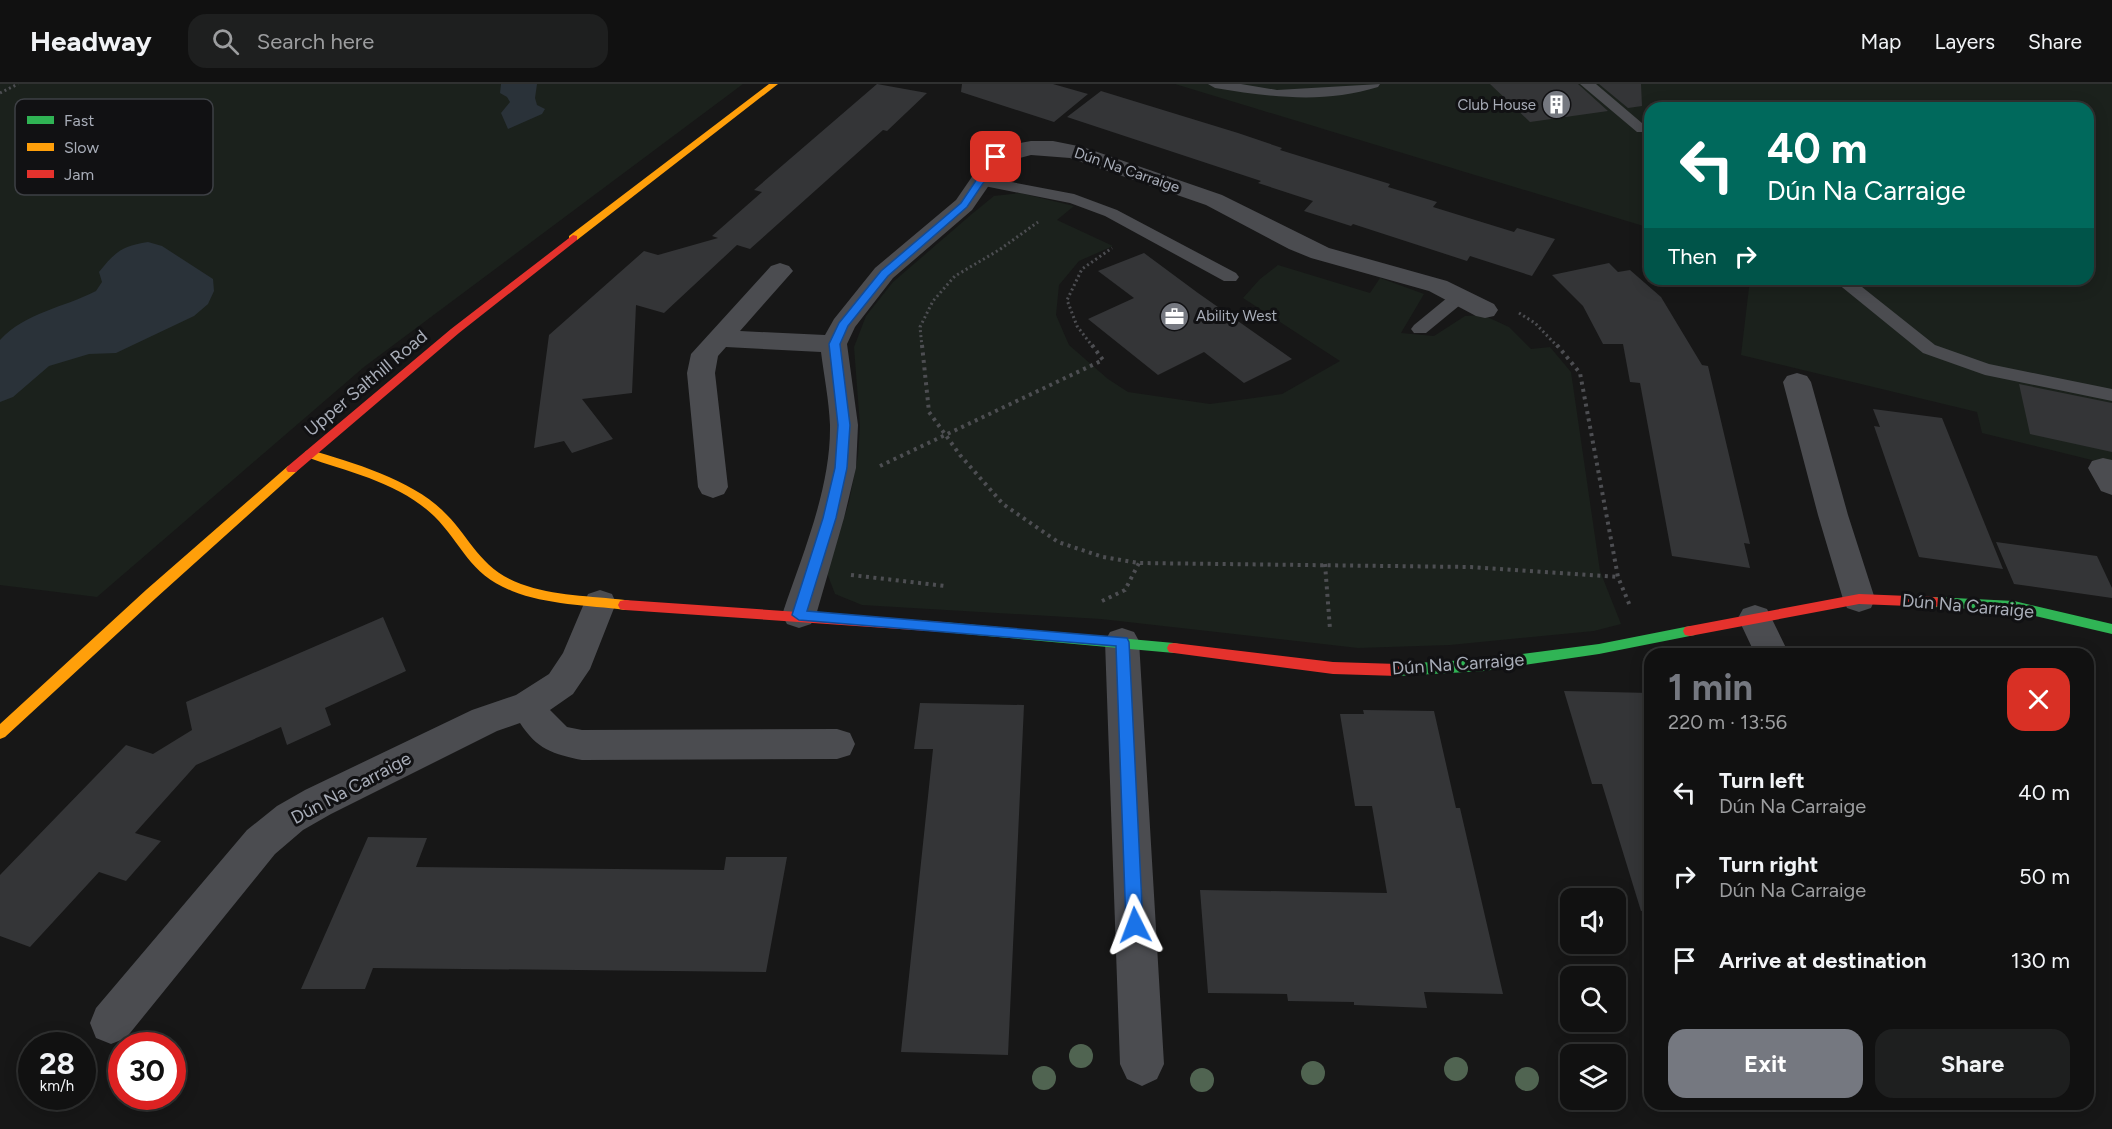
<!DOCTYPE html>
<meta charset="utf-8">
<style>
:root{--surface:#111;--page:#1e1f1f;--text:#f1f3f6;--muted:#9c9d9f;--line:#303131;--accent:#757880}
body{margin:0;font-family:Figtree,sans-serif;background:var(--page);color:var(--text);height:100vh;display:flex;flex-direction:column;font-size:22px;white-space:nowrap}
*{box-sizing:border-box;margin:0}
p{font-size:20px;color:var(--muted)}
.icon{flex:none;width:33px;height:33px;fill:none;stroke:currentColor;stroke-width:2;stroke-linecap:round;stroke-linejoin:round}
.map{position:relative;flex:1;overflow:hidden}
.side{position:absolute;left:1644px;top:564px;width:450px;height:462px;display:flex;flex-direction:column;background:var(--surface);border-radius:18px;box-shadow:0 3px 15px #0003,0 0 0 2px var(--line)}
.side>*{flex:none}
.top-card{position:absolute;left:1644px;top:18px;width:450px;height:183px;border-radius:18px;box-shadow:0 3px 15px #0003,0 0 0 2px var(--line);background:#00695c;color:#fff;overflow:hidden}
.fabs{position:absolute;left:1560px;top:804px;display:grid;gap:12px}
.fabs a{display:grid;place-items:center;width:66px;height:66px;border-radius:12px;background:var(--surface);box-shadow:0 3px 15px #0003,0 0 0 2px var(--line);font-size:30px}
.speed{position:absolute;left:18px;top:948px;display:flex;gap:12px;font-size:30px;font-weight:700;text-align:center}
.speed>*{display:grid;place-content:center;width:78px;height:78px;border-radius:50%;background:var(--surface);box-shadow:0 3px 15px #0003,0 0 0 2px var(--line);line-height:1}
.speed small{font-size:15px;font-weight:400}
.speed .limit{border:9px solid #d22;background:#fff;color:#111}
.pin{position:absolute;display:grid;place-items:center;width:51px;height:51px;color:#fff;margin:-26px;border-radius:12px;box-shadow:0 3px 9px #0006}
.me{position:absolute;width:66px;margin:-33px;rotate:357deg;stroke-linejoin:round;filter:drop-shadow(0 0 4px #0008)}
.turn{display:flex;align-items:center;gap:21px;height:126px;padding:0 24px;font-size:27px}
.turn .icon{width:78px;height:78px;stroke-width:2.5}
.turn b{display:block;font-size:42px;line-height:51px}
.then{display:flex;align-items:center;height:57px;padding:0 24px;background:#0003;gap:12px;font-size:22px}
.round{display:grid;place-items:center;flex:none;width:63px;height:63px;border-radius:18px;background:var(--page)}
.overview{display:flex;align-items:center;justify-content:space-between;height:102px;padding:0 24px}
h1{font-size:36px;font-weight:700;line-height:45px;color:var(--accent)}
.button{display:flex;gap:12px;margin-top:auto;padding:12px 24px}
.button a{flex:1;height:69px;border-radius:18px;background:var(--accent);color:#fff;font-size:24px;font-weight:700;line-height:69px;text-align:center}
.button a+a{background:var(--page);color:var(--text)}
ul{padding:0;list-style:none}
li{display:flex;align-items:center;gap:18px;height:84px;padding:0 24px}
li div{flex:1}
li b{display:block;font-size:22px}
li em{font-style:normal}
header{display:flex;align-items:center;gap:36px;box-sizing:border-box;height:84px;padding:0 30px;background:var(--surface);border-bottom:2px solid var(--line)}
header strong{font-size:28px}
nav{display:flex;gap:33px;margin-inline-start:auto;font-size:21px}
.search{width:420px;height:54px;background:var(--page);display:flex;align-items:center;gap:15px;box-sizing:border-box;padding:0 21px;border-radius:18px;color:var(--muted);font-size:22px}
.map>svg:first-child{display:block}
.green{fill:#1b211c}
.water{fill:#2a3239}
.building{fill:#343537}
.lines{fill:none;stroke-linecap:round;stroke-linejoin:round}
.path-far1{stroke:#4d4e52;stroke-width:3;stroke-dasharray:2 3;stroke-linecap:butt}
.path{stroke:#4d4e52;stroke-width:4;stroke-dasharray:3 4.5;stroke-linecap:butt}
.lane{fill:#4b4c50;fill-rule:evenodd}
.street{fill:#4b4c50;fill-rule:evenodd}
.fast{fill:#30b455;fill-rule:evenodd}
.slow{fill:#ff9f0a;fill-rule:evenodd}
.jam{fill:#e5322d;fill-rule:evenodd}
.tree{fill:#506451}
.route{fill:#1a73e8;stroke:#114b97;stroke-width:1.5}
.labels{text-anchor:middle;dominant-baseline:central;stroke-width:6;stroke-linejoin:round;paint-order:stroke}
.far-poi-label{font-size:15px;fill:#a8adb8;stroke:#111113;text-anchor:end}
.far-street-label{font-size:15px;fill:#a8adb8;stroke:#111113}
.street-label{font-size:18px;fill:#a8adb8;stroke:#111113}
.key{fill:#111113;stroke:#3e4045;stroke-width:1.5}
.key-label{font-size:16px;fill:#a8adb8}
</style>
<header>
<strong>Headway</strong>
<div class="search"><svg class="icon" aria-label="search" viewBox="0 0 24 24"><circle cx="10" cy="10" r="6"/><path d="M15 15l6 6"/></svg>Search here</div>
<nav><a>Map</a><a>Layers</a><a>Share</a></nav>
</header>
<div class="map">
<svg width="2112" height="1045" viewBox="0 0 2112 1045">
<rect width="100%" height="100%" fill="#171717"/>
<path class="green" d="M0,0H743L364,283L97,513L0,501Z
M1175,0H2112V381L1982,349L1977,328L1741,271L1750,195H2088V24H1650V144Z
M1020,109L1074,122L1057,136L1113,162L1079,177L1059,201L1056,231L1069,261L1108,295L1128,308L1210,320L1282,310L1340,277L1243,214L1260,195L1278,181L1370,209L1380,194L1424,210L1401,249L1434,252L1465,232L1483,231L1509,243L1531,265L1550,263L1571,288L1600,487L1621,540L1594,547L1450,561L1358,564L1101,535L862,521L835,510L827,489L849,418L858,372L860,342L854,263L866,232L893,198L973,129L994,112Z"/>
<path class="water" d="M501,0H537L535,14L537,21L545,25L542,30L508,45L501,29L510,18L507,13L500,9Z
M148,158L162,162L213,195L214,207L208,220L194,232L116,269L89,270L49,282L13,313L0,318V256C26,228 63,224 96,207L102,198L99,188C115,168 122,162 148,158Z"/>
<path class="building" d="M877,0L927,9L887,47L883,46L750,165L737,161L664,229L636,221L632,309L582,315L613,355L572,369L564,357L534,364L549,251L644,167L658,171L718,154L712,152L762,108L754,106Z
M962,0H1053L1088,10L1054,38L961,8Z
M1490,0H1578L1608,27L1530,38Z
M1599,0H1641L1642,22L1628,24Z
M1101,7L1238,49L1282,64L1280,66L1390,100L1388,103L1437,118L1433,123L1514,148L1517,144L1555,155L1532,192L1470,172L1467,177L1353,140L1351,142L1304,127L1313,117L1258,99L1261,97L1067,33Z
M1144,169L1198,209L1292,275L1244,299L1204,268L1158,291L1088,235L1134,214L1098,187Z
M1609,179L1618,188L1630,186L1661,213L1702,281L1708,282L1750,460L1744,459L1750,484L1672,472L1640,299L1630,298L1623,260H1603L1583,222L1552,191Z
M2019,300L2112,319V368L2030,350Z
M1873,325L1942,334L2003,485L1919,473L1874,342L1880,343Z
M1996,458L2097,472L2112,504V514L2014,500Z
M383,533L406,587L325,624L331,641L287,661L281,643L196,681L135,749L161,757L126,797L99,788L30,863L0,852V791L126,661L153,670L192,646L186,618Z
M1564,607L1650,609V825L1641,827L1602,700H1592Z
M920,619L1024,621L1008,971L901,968L933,665H914Z
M1363,626L1434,627L1456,724H1460L1503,910L1424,908L1427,924L1354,921V918L1288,917L1287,910L1208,909L1200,806L1387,809L1372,722H1355L1340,630H1364Z
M368,753L427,754L416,783L724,786L726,773H787L766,888L373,884L365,905H301Z"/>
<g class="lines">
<path class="path-far1" d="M0,9L18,0
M1519,229L1535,239L1558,263
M922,263L920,243L933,217L955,192L999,166L1038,138
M1093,263L1077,242L1067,216L1082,185L1112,164"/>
<path class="path" d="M922,261L929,328L960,371L1003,420L1058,458L1103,473L1139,479L1471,483L1618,493
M1557,261L1580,289L1618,493L1630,522
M880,382L1103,276L1092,261
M1325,480L1330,545
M851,491L945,502
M1102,517L1125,506L1139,479"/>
<path class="lane" d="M1208,0H1241L1277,6L1380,0L1378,3C1324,20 1270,13 1215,4Z
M1580,0H1596L1649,45L1647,48H1637Z
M980,92L1074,110L1117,126L1236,189L1239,193L1236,197H1224L1105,132L1070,119L974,100L972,97Z
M1832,195H1852L1935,261L1989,280L2112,305V317L1985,291L1923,269Z
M1459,208L1465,209L1468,213L1465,217L1426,249H1414L1411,245L1414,241L1453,209Z"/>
<path class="street" d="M1031,57H1053L1083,63L1222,111L1329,164L1447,197L1494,220L1498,226L1494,232L1485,234L1476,232L1429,207L1311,174L1289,165L1206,121L1070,74L1031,71L1005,78L972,126L893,194L855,243L847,260L858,341L856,384L844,434L816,531L811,540L799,544L787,540L782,531C802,471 831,405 830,341C829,316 824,292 821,268L726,263L718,272L715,289L728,403L724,410L713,414L702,410L698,403L687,289L691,270L771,182L780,179L789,182L793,187L740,247L825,251L834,235L875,184L956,116L989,68L1004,62Z
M1797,289L1807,292L1811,298L1848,431L1875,515L1871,524L1859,528L1847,524L1843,515L1818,431L1783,298L1787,292Z
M2103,374L2112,376V411L2101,407L2088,384L2092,377Z
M600,506L612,510L616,519L590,585L573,610L550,626L567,643L582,646L837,645L850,649L855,660L850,671L837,675L582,676C552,670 537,665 520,639L497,647L331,730L303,746L275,770L126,954L111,960L96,954L90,939L96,924L247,746L277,722L305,706L472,626L516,611L549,590L563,569L588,510Z
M1755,521L1767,525L1789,570H1755L1738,534L1743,525Z
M1122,544L1134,548L1139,557L1164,980L1157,995L1142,1002L1127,995L1120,980L1105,557L1110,548Z"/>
<path class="fast" d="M1934,513L2014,517L2112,540V550L2014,527L1934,523L1929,522L1927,518L1929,514Z
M943,538L1174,559L1179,560L1181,564L1179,568L1174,569L943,548L938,547L936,543L938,539Z
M1690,542L1695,543L1697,547L1695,551L1599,570L1484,587L1398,592L1393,590L1391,586L1393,582L1398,580L1484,575L1599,560Z"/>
<path class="slow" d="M769,0H778L577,156H569V152Z
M310,366C352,378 411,396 442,426C471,453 478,484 521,500C553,512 592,512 625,516L630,517L632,521L630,525L625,526C588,521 547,521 512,507C469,490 463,461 434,432C400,399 349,388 306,373L304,370L306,367Z
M292,381L298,385L296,388L156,514L5,653L0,655V640L146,506L288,382Z"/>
<path class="jam" d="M573,151L577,152V156L459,249L296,388H288L286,385L288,382L451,245Z
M1859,510L1934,513L1939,514L1941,518L1939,522L1934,523L1859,520L1690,552L1685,551L1683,547L1685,543L1690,542Z
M625,516L943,538L948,539L950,543L948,547L943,548L625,526L620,525L618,521L620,517Z
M1174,559L1333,578L1398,580L1403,582L1405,586L1403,590L1398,592L1333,590L1174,569L1169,568L1167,564L1169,560Z"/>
</g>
<g class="tree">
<circle cx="1081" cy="972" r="12"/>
<circle cx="1456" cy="985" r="12"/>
<circle cx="1313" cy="989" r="12"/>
<circle cx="1044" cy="994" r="12"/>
<circle cx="1527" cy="995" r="12"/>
<circle cx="1202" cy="996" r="12"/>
</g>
<path class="route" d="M993,71L1001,73L967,123L888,192L848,242L840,260L850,341L847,384L836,434L807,527L1127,554L1129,558L1143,841L1141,847L1135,849L1129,847L1126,841L1116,562L799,536L792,531L823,434L835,384L838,341L829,260L839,239L881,187L961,119Z"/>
<defs>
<symbol id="building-disc" viewBox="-11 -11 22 22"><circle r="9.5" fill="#757880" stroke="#111113"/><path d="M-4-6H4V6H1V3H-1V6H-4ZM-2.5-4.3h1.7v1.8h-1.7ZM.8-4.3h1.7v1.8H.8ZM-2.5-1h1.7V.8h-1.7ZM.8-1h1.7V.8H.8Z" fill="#fff"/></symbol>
<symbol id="office-disc" viewBox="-11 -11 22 22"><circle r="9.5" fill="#757880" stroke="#111113"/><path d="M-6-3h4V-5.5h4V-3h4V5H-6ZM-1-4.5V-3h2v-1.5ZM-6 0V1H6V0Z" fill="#fff"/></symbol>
</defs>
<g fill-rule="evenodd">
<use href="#building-disc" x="1540" y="4" width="33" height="33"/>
<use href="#office-disc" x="1158" y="216" width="33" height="33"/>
</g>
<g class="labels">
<g class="far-poi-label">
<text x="1536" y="21">Club House</text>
<text x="1196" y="232" text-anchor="start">Ability West</text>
</g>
<g class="far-street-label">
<text transform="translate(1127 86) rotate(19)">Dún Na Carraige</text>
</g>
<g class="street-label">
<text transform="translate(366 299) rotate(-40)">Upper Salthill Road</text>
<text transform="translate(1968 522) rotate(5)">Dún Na Carraige</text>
<text transform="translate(1458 580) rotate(-4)">Dún Na Carraige</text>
<text transform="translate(351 704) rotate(-28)">Dún Na Carraige</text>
</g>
</g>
<rect x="15" y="15" width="198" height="96" rx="9" class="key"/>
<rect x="27" y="32" width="27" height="8" fill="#30b455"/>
<rect x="27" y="59" width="27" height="8" fill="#ff9f0a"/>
<rect x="27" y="86" width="27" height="8" fill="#e5322d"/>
<g class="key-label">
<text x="64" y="42">Fast</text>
<text x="64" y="69">Slow</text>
<text x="64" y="96">Jam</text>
</g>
</svg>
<div class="fabs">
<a><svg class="icon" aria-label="sound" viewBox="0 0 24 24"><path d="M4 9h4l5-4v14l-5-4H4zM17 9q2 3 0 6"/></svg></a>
<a><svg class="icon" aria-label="search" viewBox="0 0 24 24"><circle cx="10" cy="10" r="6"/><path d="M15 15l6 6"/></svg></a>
<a><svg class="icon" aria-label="layers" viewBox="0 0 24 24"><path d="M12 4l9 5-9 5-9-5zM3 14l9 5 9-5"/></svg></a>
</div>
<div class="speed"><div>28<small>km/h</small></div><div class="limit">30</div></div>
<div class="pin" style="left:996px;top:73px;background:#d93025"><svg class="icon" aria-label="arrive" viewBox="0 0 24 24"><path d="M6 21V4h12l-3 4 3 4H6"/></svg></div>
<svg class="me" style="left:1135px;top:841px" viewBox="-20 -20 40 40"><path d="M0-17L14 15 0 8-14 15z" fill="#1a73e8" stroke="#fff" stroke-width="4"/></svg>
<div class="top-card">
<div class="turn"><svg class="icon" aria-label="left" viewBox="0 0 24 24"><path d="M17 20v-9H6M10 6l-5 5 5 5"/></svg><div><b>40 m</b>Dún Na Carraige</div></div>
<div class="then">Then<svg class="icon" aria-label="right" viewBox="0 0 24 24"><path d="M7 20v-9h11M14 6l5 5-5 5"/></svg></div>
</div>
<section class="side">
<div class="overview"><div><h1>1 min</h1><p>220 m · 13:56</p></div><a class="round" style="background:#d93025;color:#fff"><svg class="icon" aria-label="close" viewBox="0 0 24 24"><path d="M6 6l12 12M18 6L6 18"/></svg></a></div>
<ul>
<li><svg class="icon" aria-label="left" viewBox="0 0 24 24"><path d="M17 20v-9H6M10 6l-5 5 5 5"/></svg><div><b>Turn left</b><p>Dún Na Carraige</p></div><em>40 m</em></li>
<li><svg class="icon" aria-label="right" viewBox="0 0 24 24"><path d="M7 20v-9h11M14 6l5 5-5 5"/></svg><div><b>Turn right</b><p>Dún Na Carraige</p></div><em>50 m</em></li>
<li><svg class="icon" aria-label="arrive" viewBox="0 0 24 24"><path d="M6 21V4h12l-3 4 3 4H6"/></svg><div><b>Arrive at destination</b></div><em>130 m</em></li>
</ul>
<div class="button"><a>Exit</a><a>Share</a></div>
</section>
</div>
